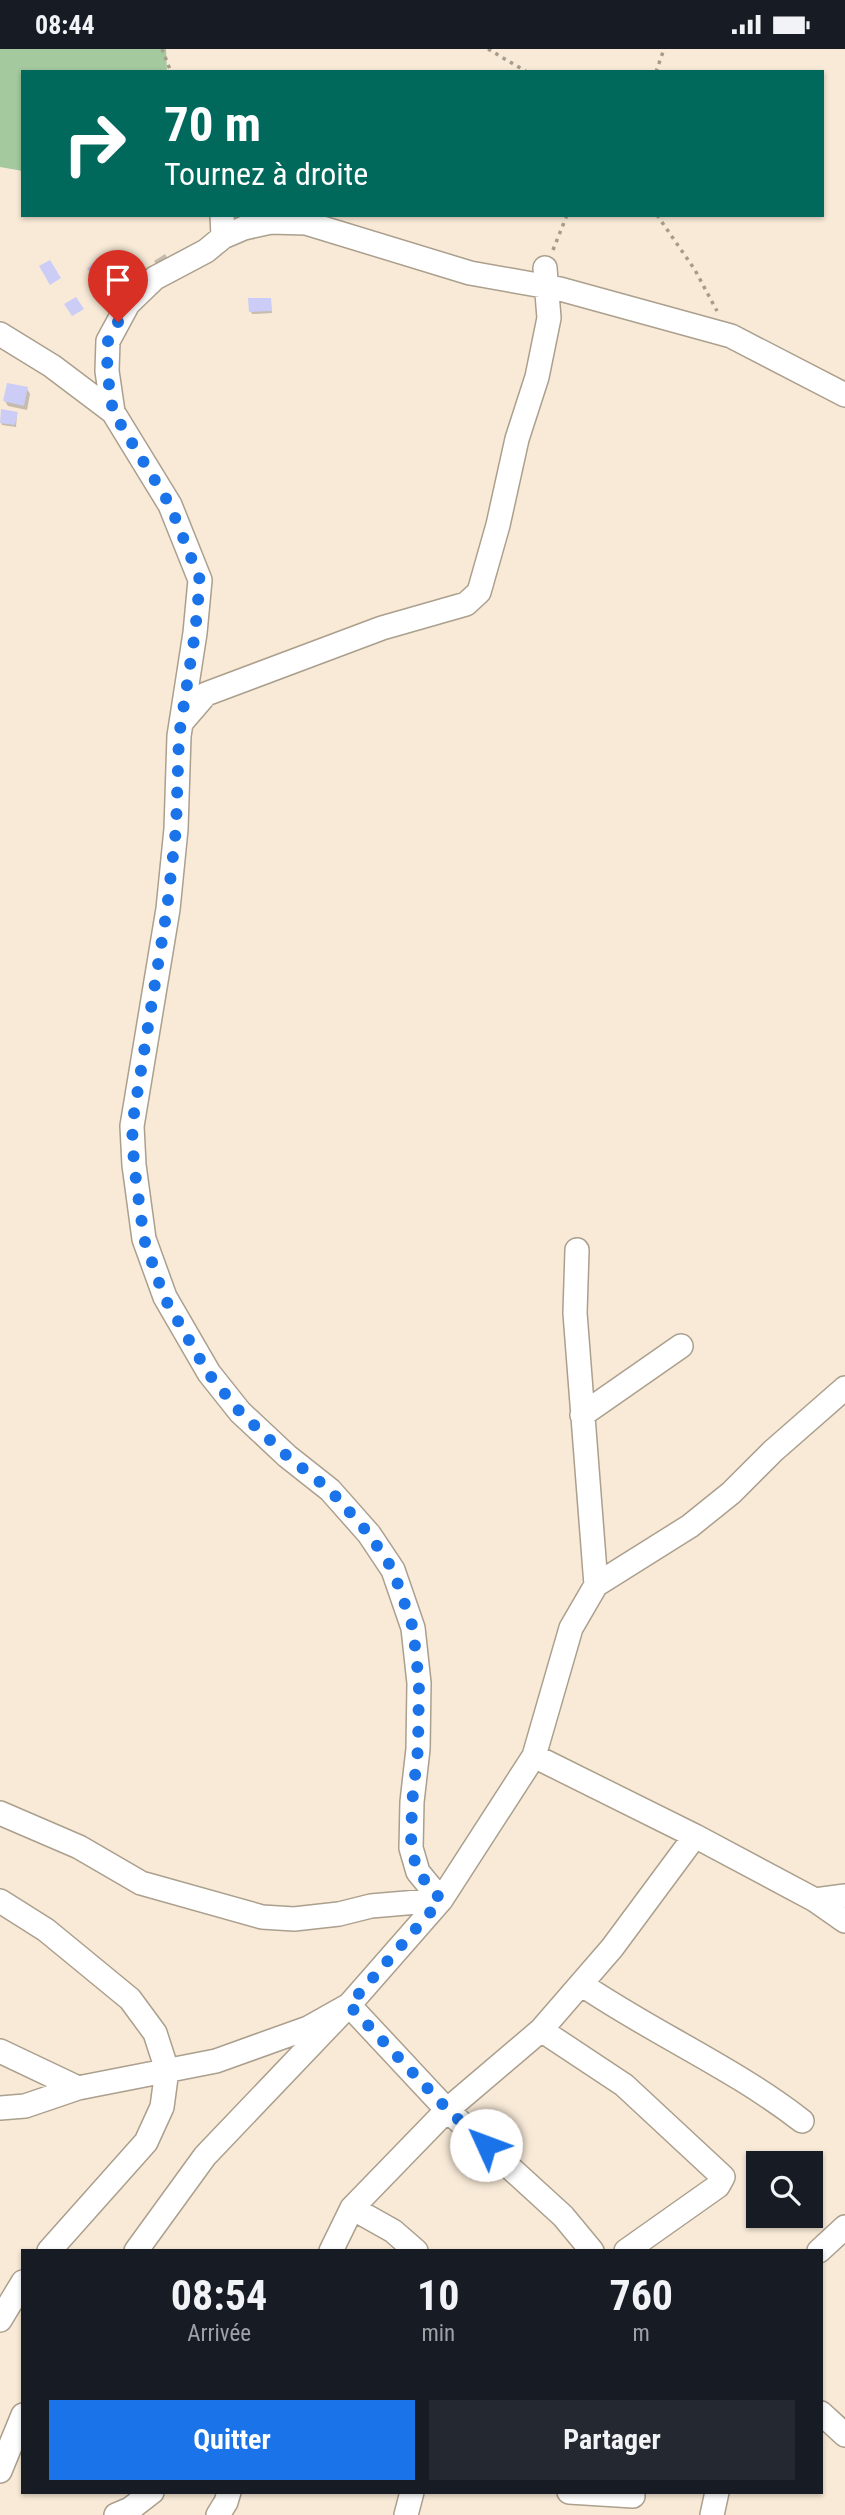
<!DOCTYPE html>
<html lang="fr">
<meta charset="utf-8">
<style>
:root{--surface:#171b24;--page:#242831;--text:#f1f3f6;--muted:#9ea1a6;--accent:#1a73e8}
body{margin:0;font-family:"Roboto Condensed",sans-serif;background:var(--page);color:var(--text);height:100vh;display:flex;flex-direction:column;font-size:26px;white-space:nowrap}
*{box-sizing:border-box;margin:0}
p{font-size:23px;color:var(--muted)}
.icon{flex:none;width:38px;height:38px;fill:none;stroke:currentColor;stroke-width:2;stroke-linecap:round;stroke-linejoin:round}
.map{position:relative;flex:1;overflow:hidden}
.drawer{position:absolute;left:21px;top:2200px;width:802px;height:245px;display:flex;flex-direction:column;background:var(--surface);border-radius:0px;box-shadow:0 2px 5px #0004}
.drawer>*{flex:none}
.banner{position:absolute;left:21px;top:21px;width:803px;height:147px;border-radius:0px;box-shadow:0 2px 5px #0004;background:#00695c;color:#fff;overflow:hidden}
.tools{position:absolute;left:746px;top:2102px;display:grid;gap:14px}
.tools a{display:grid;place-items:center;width:77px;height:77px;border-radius:0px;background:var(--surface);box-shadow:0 2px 5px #0004;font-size:35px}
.pin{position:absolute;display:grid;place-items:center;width:60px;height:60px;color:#fff;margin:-72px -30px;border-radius:50% 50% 50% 0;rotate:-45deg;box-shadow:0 0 7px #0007}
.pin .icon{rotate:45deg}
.me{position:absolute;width:77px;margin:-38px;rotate:313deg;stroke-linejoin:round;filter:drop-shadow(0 0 5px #0008)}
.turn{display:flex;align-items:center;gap:24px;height:147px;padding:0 28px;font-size:32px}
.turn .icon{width:91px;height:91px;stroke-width:2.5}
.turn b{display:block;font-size:49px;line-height:60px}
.eta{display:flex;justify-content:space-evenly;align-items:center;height:119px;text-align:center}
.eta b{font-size:42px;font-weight:700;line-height:49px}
.button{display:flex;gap:14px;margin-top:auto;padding:14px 28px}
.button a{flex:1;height:80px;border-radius:0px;background:var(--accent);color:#fff;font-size:28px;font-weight:700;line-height:80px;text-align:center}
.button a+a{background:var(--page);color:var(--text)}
.status{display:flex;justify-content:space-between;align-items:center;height:49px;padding:0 35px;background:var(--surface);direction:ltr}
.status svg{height:19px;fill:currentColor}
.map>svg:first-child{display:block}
.green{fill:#a4c99e}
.shadow{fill:#0003}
.building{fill:#cbcdf7}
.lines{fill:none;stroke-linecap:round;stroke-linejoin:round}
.minor-casing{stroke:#ab9f8d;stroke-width:26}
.path{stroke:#a69c8d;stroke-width:3.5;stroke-dasharray:3.5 5;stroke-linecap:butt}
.minor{stroke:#fff;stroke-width:23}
.route{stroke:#1a73e8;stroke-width:12;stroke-dasharray:0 21.6}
</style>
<div class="status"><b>08:44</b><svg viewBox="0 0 49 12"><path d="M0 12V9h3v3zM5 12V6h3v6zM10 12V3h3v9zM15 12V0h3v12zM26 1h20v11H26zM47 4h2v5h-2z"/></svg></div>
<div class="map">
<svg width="845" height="2466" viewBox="0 0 845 2466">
<rect width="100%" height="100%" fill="#f8ead7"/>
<path class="green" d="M0,0H166L167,23H23V122L0,118Z"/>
<path class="shadow" d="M165,205L171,215L161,222L154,212Z
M98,212L105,219L96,228L90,222Z
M270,250L272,264L252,265L251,263Z
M27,340L30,345L27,361L8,357L5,352Z
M17,365L16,378L2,376L1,373Z"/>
<path class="building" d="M98,209L105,216L94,227L87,220Z
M50,211L61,229L50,236L39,217Z
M76,248L84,260L72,267L64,255Z
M248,249H271L272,262L249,263Z
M7,334L28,338L24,357L3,352Z
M1,360L18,363L15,376L0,374Z"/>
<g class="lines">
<defs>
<path id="minor" d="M222,166L223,188L206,202L155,229L128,255L108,292L107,322L113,363L170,456L200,531L195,584L179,687L176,780L168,860L132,1077L134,1116L144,1190L165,1248L209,1324L240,1363L287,1407L330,1441L369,1485L393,1521L413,1579L419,1634L418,1700L412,1753L411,1799L418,1823L441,1851
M223,188L244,179L271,173L306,174L470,224L560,240L731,287L845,346
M0,285L52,317L113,363
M181,674L206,645L382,579L466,555L479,543L498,476L517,390L537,328L549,269L545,219
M577,1201L575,1264L596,1536
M582,1366L681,1297
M534,1707L695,1787L815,1851L845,1872
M0,1764L79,1798L141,1834L262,1868L294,1870L339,1865L371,1857L441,1851
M815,1851L845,1847
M0,1852L46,1881L130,1950L155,1984L167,2021L162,2058L146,2093L49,2202
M581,1935C653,1984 734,2019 802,2072
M541,1981L624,2036L723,2128L718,2137L626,2202
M0,2002L78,2039
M0,2059L25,2057L78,2039L216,2012L308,1979L349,1956L447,2061L563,2167L592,2202
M352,2159L393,2182L416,2202
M136,2202L205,2107L349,1956L441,1851L534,1707L571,1579L596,1536L690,1477L731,1444L773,1402L845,1339
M331,2202L352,2159L447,2061L541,1981L612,1899L695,1787
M819,2202L845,2178
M0,2271L23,2233
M821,2364L845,2386
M0,2422L23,2366
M569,2443L633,2447
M116,2466L130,2460L152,2443
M218,2466L226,2453L229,2443
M406,2466L412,2443
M712,2466L717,2443"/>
</defs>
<use href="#minor" class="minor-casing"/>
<path class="path" d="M162,0L171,23
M488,0L527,23
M656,23L664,0
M657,166L695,221L717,262
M553,201L567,166"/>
<use href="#minor" class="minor"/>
</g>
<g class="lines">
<path class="route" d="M118,273L108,292L107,322L113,363L170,456L200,531L195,584L179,687L176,780L167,860L132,1077L134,1116L144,1190L164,1248L208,1324L240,1363L287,1407L330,1441L369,1485L393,1521L413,1579L419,1634L418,1700L412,1754L411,1799L418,1823L441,1851L349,1956L447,2060L486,2096"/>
</g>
</svg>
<div class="tools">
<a><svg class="icon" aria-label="search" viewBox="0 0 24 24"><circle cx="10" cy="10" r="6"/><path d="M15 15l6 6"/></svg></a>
</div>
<div class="pin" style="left:118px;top:273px;background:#d93025"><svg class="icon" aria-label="arrive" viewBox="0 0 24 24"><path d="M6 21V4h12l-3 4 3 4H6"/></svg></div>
<svg class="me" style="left:486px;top:2096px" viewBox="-20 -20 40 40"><circle r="19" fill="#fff"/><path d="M0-13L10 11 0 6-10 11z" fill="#1a73e8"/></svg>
<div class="banner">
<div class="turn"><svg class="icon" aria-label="right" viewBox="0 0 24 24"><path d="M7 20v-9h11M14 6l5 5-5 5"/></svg><div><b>70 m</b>Tournez à droite</div></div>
</div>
<section class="drawer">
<div class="eta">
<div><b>08:54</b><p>Arrivée</p></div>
<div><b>10</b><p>min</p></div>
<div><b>760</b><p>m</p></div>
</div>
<div class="button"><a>Quitter</a><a>Partager</a></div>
</section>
</div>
